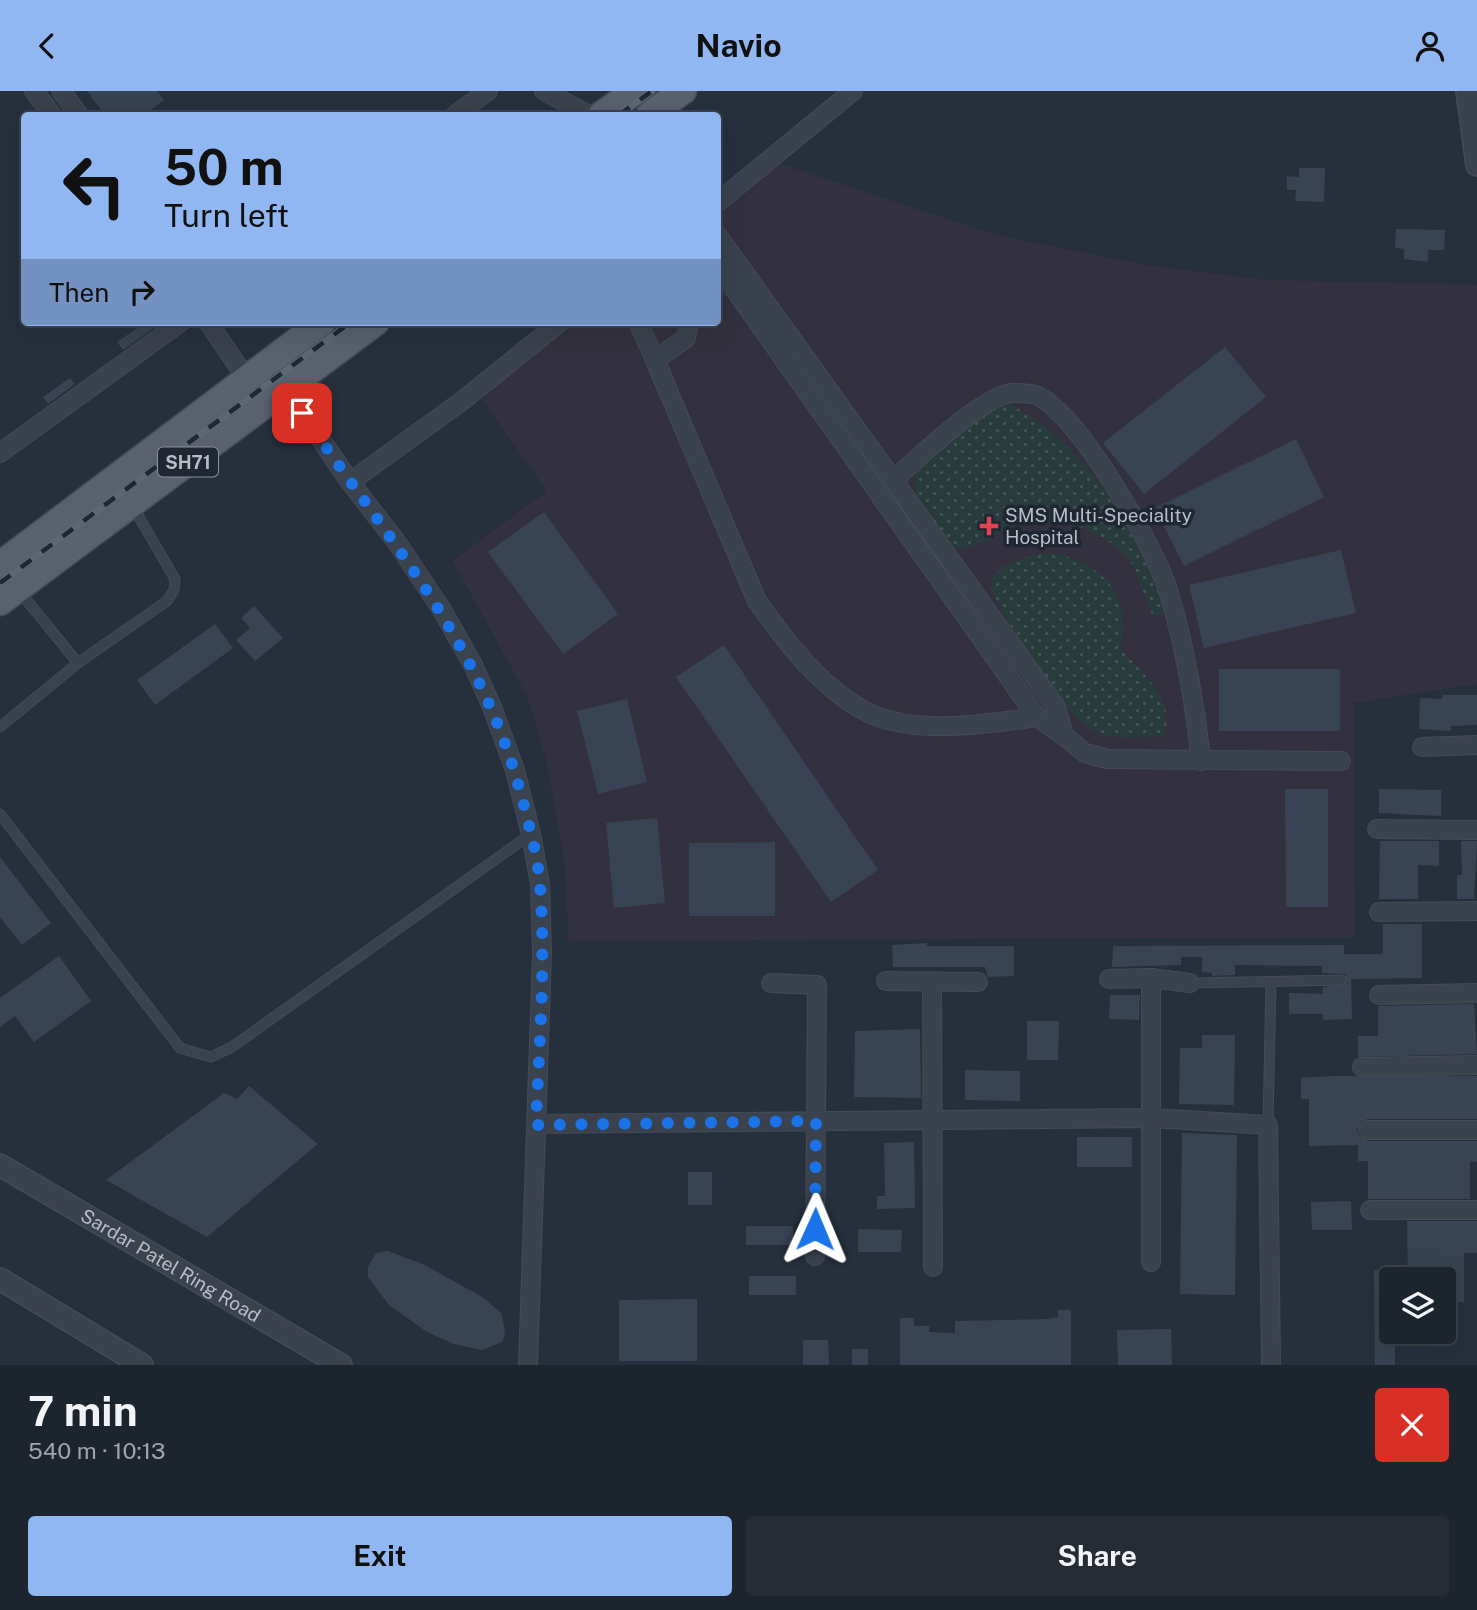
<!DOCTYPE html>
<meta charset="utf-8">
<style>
:root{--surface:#1c242e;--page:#252c36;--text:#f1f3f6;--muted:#a0a4aa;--line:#3a414a;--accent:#91b7f2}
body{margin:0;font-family:"Public Sans",sans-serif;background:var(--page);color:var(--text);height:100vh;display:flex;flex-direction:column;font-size:26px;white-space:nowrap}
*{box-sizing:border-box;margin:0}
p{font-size:23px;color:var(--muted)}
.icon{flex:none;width:38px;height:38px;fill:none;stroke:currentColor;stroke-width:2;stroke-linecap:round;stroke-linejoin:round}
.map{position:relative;height:1274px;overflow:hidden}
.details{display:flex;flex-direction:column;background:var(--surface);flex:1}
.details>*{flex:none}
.top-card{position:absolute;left:21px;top:21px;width:700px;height:214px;border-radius:7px;box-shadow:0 7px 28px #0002,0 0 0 2px var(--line);background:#91b7f2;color:#111;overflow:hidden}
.tools{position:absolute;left:1379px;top:1176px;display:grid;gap:14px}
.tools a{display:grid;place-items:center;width:77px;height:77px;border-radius:7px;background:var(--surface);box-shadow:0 7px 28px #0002,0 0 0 2px var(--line);font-size:35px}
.pin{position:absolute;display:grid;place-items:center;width:60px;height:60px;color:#fff;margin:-30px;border-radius:14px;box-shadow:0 4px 10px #0006}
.me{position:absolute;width:77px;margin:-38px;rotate:1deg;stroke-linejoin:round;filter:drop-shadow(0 0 5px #0008)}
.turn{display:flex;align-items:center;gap:24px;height:147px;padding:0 28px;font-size:32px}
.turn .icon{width:91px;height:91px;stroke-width:2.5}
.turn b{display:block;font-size:49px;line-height:60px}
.then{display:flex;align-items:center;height:66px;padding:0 28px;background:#0003;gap:14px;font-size:26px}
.round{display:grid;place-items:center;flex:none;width:74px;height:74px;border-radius:7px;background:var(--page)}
.summary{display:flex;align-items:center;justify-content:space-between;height:119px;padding:0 28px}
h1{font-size:42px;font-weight:700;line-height:52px}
.button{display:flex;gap:14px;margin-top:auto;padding:14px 28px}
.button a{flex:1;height:80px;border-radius:7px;background:var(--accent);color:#111;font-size:28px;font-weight:700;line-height:80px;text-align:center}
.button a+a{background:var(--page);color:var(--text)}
header{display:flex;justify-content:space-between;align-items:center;height:91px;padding:0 28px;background:var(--accent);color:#111;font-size:32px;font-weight:700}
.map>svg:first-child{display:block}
.medical{fill:#33313f}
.garden{fill:url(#garden-dots)}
.building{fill:#384453}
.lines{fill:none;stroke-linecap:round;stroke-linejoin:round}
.service-casing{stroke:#434b57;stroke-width:11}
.minor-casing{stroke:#434b57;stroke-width:20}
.tertiary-casing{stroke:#434b57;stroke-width:24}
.primary-casing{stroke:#434b57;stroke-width:29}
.service{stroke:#3a424e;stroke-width:9}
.minor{stroke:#3a424e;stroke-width:18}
.tertiary{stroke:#3a424e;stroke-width:21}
.primary{stroke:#58616d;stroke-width:26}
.rail-casing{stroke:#5c6674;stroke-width:7}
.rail{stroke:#1f2733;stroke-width:4.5;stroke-dasharray:13;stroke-linecap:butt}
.route{stroke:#1a73e8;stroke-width:12;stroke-dasharray:0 21.6}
.health-dot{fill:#e0444e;stroke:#1f2733;stroke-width:2.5}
.labels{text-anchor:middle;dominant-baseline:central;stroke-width:7;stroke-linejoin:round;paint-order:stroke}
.shield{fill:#1f2733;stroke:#89909b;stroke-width:2}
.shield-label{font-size:18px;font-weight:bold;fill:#b6bdc8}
.poi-label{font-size:19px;fill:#b6bdc8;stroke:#1f2733;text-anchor:start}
.street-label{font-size:19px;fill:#b6bdc8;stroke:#1f2733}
</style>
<header><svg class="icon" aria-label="back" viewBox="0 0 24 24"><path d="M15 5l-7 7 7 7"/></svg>Navio<svg class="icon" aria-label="person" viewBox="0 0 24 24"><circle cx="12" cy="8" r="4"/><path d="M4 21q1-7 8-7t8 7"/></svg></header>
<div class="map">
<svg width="1477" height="1274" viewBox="0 0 1477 1274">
<defs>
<pattern id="garden-dots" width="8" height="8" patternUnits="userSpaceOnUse" patternTransform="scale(1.75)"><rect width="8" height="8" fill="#283c3e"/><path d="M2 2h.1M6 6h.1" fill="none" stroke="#455658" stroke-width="1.8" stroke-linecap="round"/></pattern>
</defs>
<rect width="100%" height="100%" fill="#26303d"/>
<path class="medical" d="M771,70L996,144L1145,174L1267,189L1477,194V593L1353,612L1355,846L569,850L564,767L545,663L527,605L453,470L547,400L472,294L556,231H718V110Z"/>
<path class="garden" d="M1005,310C1091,357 1129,431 1166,518L1164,523L1154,525C1145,516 1142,484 1127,467C1100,436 1048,419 1008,437C989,446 976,457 954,458C935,438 908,408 916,378L963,338Z
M1051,462C1083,467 1115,485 1122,520C1124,532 1121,546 1121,558C1143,583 1174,606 1165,642L1158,646C1142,645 1120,648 1104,644C1092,641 1077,628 1070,619C1056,603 987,507 991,492C997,470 1032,464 1051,462Z"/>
<path class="building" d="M87,0H157L164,9L144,24H105Z
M1299,77H1325L1324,111L1295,110L1296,99H1287V85L1299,86Z
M1396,138L1445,139L1444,159H1428V171L1404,168V158L1395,157Z
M146,231H162L123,259L117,251Z
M1225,256L1266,306L1144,403L1103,352Z
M70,287L75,293L48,313L43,306Z
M1296,348L1324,406L1184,475L1155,417Z
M544,421L618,523L563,563L488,461Z
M1341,459L1356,522L1204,557L1189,494Z
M254,515L283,547L255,570L236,549L250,537L241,527Z
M215,533L233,557L155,614L137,589Z
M724,554L878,779L831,811L676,586Z
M1219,578H1340V640H1219Z
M1442,604H1477V634L1451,635V640L1419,638L1420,607L1442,608Z
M627,608L647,691L598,703L577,620Z
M1285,698H1328V816H1286Z
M1379,698L1441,699V725L1379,722Z
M657,727L665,812L614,817L606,732Z
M1380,750H1439V775L1418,774V808H1379Z
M1461,750H1477L1474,808H1457V784H1462Z
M775,751V825H689V752Z
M0,766L51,832L22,854L0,826Z
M1383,833H1422V887L1351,888L1352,928L1323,929V923H1289V902L1323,903V896L1348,893L1346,883L1322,882V875L1235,874V884L1212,885V882L1202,881V866H1181V874L1112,876L1113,855L1344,854V863H1383Z
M927,852V855H1014V885L988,886L985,876H893L892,854Z
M59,865L91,910L34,951L15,925L0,936V907Z
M1110,904H1140L1139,929L1109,928Z
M1474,913L1477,963L1358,966V945H1378V915Z
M1027,930H1059L1058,969H1027Z
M920,938L921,1007L854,1006L855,940Z
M1202,944H1235L1234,1014L1179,1013L1180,957H1202Z
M965,979L1020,980V1010L965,1009Z
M1332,985H1477V1028H1368L1362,1030L1357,1038L1359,1045L1368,1050H1477V1071L1470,1070V1108H1368V1070H1358V1054L1309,1055V1008H1301V987Z
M249,995L318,1053L207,1146L106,1089L224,1002L237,1008Z
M1182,1042L1237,1044L1235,1204L1180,1203Z
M1077,1046H1132V1076H1077Z
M914,1051L915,1117L877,1118V1105H885L884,1052Z
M688,1081H712V1114H688Z
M1351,1110L1352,1139H1312L1311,1111Z
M1407,1130H1477V1162H1464V1211H1444V1188H1408Z
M746,1135H793V1154H746Z
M858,1138L902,1139L901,1161H858Z
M388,1160L425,1174L484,1207L502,1223L505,1243L502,1251L482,1259L454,1253L427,1241L389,1214L368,1186V1176L376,1162Z
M1374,1179H1391V1241H1395V1274H1375Z
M749,1185H796V1204H749Z
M697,1208V1270H619V1209Z
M1058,1219H1071V1274H900V1227H914V1235H929V1241L955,1242V1230L1048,1228L1058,1226Z
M1171,1238L1172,1274H1118L1117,1239Z
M803,1249H828L829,1274H803Z
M852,1258H868V1274H852Z"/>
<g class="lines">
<defs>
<path id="service" d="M19,500L78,572
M0,636L78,572L167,510L174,499L175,488L132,414
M0,723L180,957L211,966L232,956L531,743
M1190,892L1342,889
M1268,1034L1271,891"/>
<path id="minor" d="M34,0L52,24
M61,0L79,24
M544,0L589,24
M455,24L488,0
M718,111L853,0
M718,145L1056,616L1064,645L1037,626L718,175
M208,231L246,287
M638,231L655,269L686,247L689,231
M655,269L757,510C786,551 824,601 871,623C917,644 989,633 1037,626
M263,275L287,299L350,391L398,453L442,519L473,574L492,616L515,679L531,743L540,793L542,862L528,1274
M0,362L181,231
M893,390C915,369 984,304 1012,302C1019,302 1033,302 1038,305C1080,325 1156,458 1169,502C1185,556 1195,614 1201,670
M350,391L462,310L560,231
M1064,645L1085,662L1107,668L1341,670
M1422,656L1477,654
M1377,738L1477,739
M1379,821L1477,820
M1109,888L1151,887L1190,892
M886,890L978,891
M932,891L933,1176
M771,892L817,894L815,1165
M1379,904L1477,902
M1362,976L1477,974
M536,1033L1152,1027L1268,1034L1271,1274
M1368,1039H1477
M1370,1119H1477
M1151,1171V887"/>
<g id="tertiary">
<path d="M1467,0L1477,74"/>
<path id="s1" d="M0,1074L341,1274"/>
<path d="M0,1188L142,1274"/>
</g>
<path id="primary" d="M601,24L635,0
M649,24L683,0
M0,474L322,231
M0,511L376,231"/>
</defs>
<use href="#service" class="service-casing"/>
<use href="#minor" class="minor-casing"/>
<use href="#tertiary" class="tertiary-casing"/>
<use href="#primary" class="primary-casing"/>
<use href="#service" class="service"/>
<use href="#minor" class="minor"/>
<use href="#tertiary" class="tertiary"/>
<use href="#primary" class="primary"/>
<defs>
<path id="rail" d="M619,24L652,0
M0,492L351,231"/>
</defs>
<use href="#rail" class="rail-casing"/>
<use href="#rail" class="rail"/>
</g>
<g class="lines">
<path class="route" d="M302,322C391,452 483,554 523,711C530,738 538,767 540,795C546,874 539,954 536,1034L816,1030L815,1138"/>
</g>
<path class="health-dot" d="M985.5 424.5h7v7h7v7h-7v7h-7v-7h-7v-7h7z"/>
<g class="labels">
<rect class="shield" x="158" y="356.5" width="60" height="29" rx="5"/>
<g class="shield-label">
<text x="188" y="371">SH71</text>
</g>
<g class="poi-label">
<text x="1005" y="424">SMS Multi-Speciality<tspan x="1005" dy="22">Hospital</tspan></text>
</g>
<g class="street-label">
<text stroke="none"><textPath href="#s1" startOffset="198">Sardar Patel Ring Road</textPath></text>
</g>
</g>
</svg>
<div class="tools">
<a><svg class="icon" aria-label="layers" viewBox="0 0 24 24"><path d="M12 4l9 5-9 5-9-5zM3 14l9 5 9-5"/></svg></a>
</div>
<div class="pin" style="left:302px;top:322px;background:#d93025"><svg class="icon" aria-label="arrive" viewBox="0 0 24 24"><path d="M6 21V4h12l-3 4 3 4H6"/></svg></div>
<svg class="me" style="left:815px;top:1138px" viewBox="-20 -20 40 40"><path d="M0-17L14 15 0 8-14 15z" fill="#1a73e8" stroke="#fff" stroke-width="4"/></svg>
<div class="top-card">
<div class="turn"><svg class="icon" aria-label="left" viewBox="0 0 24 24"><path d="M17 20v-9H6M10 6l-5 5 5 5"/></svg><div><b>50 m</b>Turn left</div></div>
<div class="then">Then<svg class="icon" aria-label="right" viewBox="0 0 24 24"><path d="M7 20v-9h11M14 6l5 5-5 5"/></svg></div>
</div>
</div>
<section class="details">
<div class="summary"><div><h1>7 min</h1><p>540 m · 10:13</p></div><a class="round" style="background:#d93025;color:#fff"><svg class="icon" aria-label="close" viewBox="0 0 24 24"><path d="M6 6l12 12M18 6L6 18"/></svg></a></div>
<div class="button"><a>Exit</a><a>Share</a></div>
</section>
